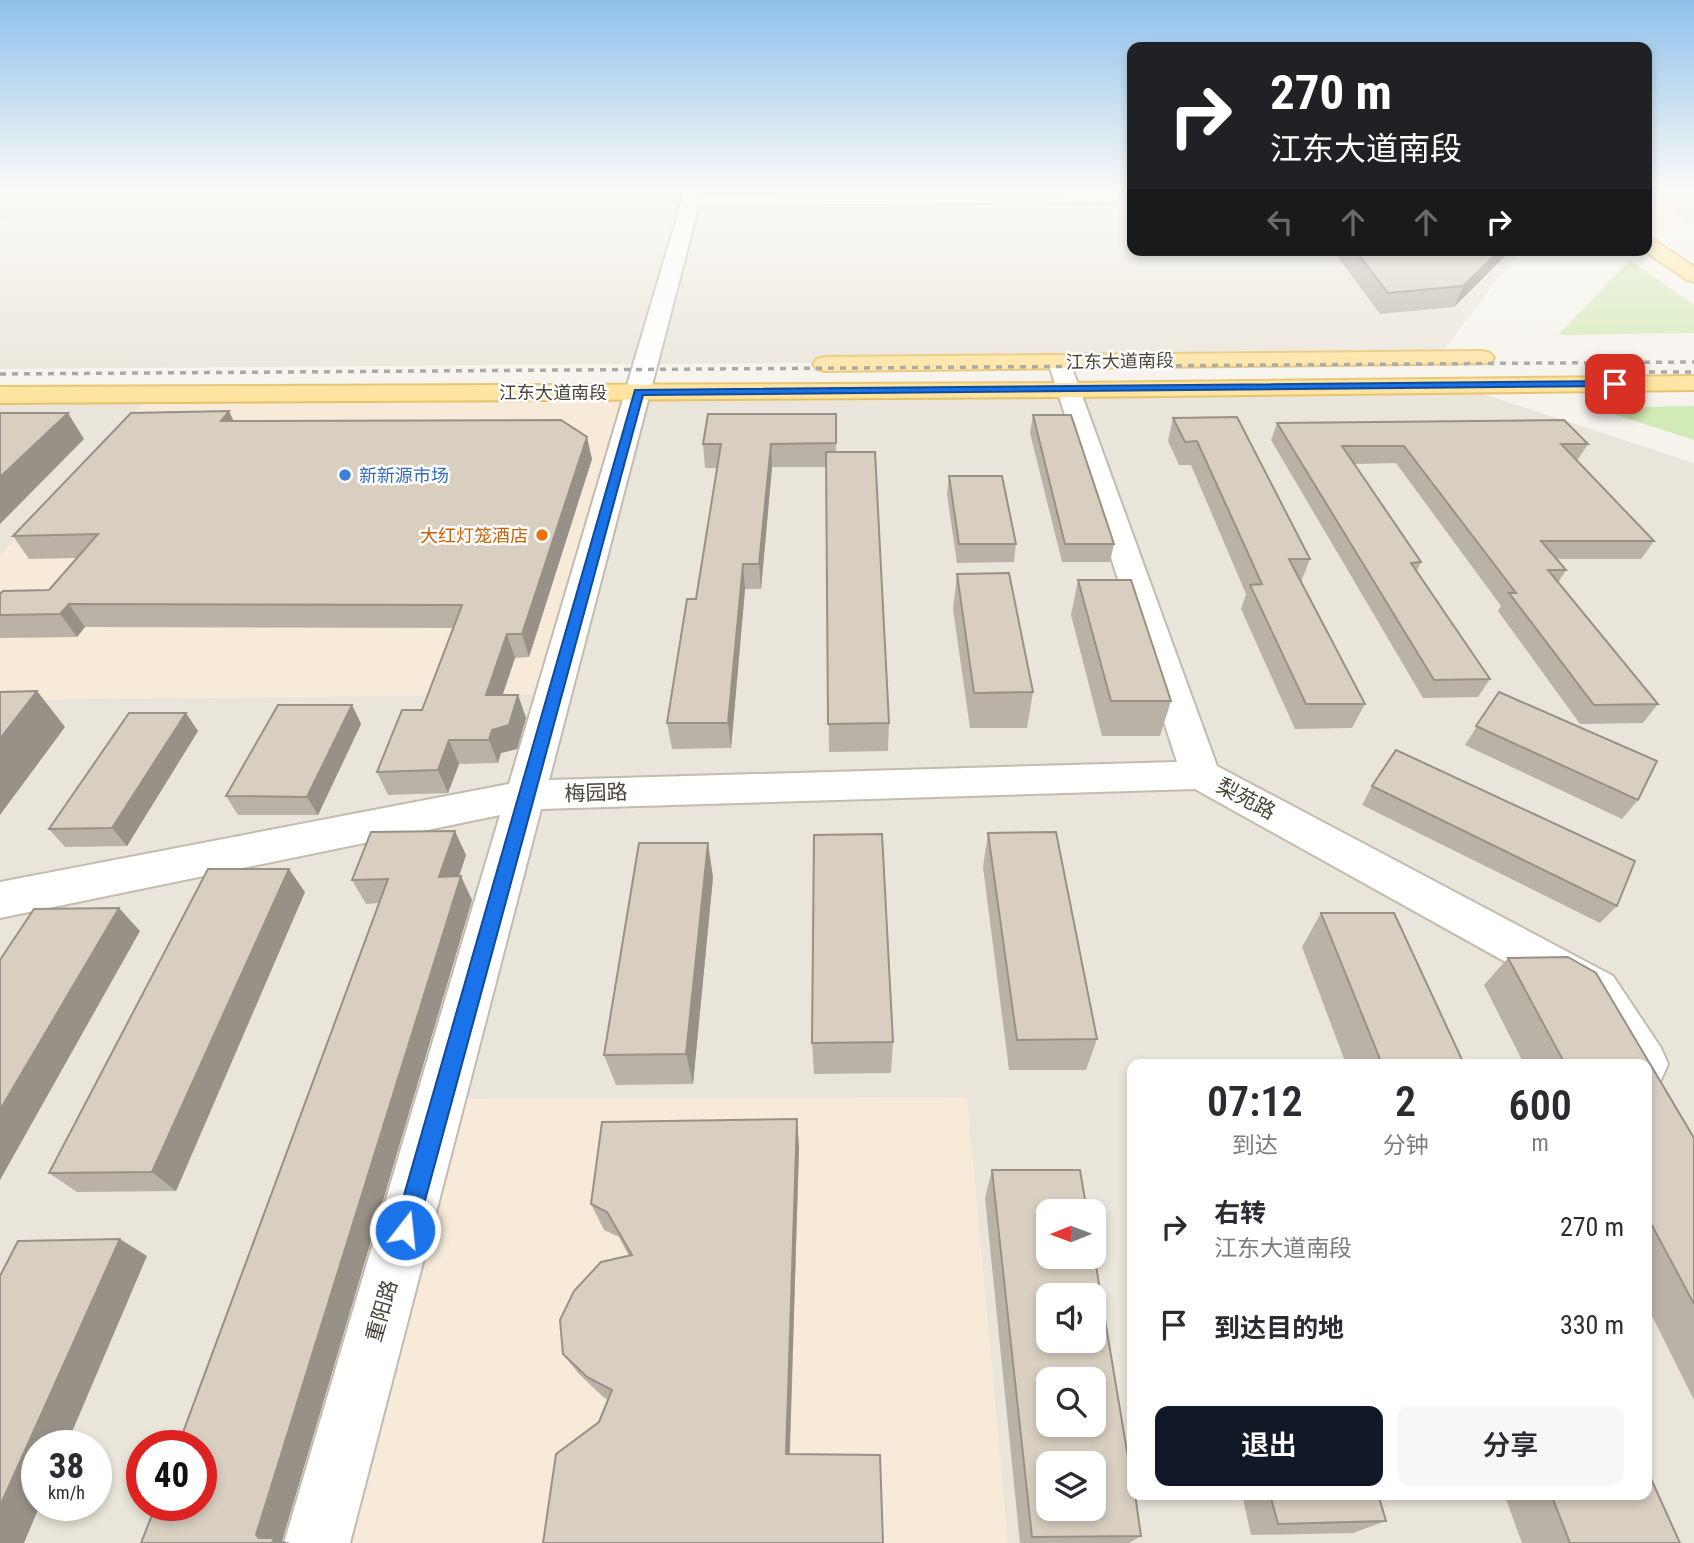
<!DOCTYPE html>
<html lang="zh">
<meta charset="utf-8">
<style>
:root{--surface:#fff;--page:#f7f7f7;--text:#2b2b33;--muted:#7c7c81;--accent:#111827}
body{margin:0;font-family:"Roboto Condensed","Noto Sans SC",sans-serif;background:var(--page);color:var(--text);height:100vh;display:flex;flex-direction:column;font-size:26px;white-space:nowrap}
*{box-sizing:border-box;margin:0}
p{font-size:23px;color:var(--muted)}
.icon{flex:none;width:38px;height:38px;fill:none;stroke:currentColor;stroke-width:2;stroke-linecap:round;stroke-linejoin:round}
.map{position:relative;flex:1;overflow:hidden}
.sheet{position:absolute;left:1127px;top:1059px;width:525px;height:441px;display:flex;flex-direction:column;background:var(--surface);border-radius:14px;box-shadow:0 4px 10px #0003}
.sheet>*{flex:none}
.hud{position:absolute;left:1127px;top:42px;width:525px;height:214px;border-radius:14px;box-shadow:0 4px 10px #0003;background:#202124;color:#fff;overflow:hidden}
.needle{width:46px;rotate:269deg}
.buttons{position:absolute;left:1036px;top:1199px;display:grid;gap:14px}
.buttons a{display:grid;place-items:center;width:70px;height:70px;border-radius:14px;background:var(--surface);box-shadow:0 4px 10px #0003;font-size:35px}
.speed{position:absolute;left:21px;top:1430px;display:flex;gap:14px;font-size:35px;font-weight:700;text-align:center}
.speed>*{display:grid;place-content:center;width:91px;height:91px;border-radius:50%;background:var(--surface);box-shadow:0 4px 10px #0003;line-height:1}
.speed small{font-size:18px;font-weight:400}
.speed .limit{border:10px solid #d22;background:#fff;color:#111}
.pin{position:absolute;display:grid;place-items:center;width:60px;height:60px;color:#fff;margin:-30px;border-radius:14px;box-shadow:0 4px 10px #0006}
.me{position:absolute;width:77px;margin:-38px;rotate:16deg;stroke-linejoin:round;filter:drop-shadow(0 0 5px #0008)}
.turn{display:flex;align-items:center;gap:24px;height:147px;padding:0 28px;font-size:32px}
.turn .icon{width:91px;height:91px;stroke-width:2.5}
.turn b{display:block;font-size:49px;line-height:60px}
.lanes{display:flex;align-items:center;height:66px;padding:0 28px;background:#0003;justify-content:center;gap:35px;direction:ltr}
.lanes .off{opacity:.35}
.eta{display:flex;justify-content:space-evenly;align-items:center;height:119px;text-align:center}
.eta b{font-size:42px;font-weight:600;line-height:49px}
.action{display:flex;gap:14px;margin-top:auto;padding:14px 28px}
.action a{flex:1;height:80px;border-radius:14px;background:var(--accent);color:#fff;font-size:28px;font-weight:600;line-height:80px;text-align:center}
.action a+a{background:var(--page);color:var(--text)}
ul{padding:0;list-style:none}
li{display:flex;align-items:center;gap:21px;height:98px;padding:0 28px}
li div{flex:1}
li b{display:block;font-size:26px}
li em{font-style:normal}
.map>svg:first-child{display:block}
.residential{fill:#eae5da;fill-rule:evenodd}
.commercial{fill:#f7ead8}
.green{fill:#d2eab5}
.parking{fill:#e5e3e0}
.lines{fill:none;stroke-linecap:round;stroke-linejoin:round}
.minor-casing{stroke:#c2bbae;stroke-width:4}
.major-casing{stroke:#e6c16a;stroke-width:4}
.minor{fill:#fff;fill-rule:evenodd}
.major{fill:#ffe39c;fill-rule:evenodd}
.rail{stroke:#9a9a9a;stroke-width:3.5;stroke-dasharray:6 6;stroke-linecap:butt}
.wall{fill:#bab2a6}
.shaded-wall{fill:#979187}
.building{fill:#d8cfc1;stroke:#979187;stroke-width:2;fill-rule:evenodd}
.route{fill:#1a73e8;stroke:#114b97;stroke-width:2}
.shop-dot{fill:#3f7fe0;stroke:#fff;stroke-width:2.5}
.food-dot{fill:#e8710a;stroke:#fff;stroke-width:2.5}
.labels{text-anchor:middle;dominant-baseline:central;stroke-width:5;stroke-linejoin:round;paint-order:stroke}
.far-street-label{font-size:18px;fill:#4b4439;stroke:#fff}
.far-shop-label{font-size:18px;fill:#366cbe;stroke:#fff;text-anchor:start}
.far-food-label{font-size:18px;fill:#c56008;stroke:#fff;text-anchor:end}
.street-label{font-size:21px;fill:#4b4439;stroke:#fff}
</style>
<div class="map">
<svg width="1694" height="1543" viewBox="0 0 1694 1543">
<rect width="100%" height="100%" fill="#f6f3ec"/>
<path class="residential" d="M0,188H1132V250H1519L1438,358L0,369V227L11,220L0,219Z
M1456,385L1694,463V1543H317L636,396ZM1132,1064H1647V1494H1132ZM1048,1211H1094V1256H1048ZM1048,1295H1094V1340H1048ZM1048,1379H1094V1424H1048ZM1048,1463H1094V1508H1048Z
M153,394L0,556V395Z
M550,694L316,1543H0V700ZM37,1446H96V1505H37ZM142,1446H201V1505H142Z"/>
<path class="commercial" d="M636,392L550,694L0,700V556L153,394Z
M967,1097L1008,1543H317L442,1099Z"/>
<path class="green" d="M1630,260L1694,305V333L1558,335Z
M1694,406V440L1595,408Z"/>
<path class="parking" d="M1647,192H1694V225L1647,196Z"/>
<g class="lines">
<defs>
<path id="minor" d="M683,188H701L700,194L1132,192V202L699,205L549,780L1177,762L1048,362L1052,357L1060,355L1068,357L1217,766L1613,976L1661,1048L1668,1064L1661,1080L1647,1086V1064H1617L1581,1004L1195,789L541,809L350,1543H284L500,815L0,918V882L509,784L682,200Z
M1647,188H1662L1659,192L1647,193Z"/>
<path id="major" d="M1647,238L1654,240L1694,267V282L1687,280L1643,250H1647Z
M1482,351L1490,353L1494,358L1490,363L825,371L817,369L813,364L817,359L825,357Z
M1694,376V390L1071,397L0,403V387L1071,383Z"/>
</defs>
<use href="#minor" class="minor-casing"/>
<use href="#major" class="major-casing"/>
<use href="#minor" class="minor"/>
<use href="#major" class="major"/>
<path class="rail" d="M1649,372H1694
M0,374L1694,362"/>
</g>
<path class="wall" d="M1071,188H1108L1107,189L1072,190Z
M1339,250H1511L1454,307L1380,314L1337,256Z
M229,411L233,421L592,459L529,657L515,658L502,695H518L526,718L517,749L501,753L498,763L459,764L448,793L388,795L377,772L422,710L453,628L85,627L77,637L0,638V594L49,590L77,558L29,559L13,536Z
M836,414V452L889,723L888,751L829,752L826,467H772L761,589H745L731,748L672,749L667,723L696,599L717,468H705L703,444Z
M1033,415L1114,544L1110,562H1062L1030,433Z
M1237,417L1310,559L1301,582L1365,704L1352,728L1295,729L1241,609L1246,594L1191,465H1179L1168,441L1173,418Z
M1277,423L1588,444L1577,461L1654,541L1641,559H1557L1566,570L1558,583L1658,704L1643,723L1580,724L1498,611L1501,606L1396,463L1354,464L1421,562L1417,571L1490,679L1478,697L1423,698L1271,440Z
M949,476L1016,544L1014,562L957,563L947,494Z
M957,574L1033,692L1027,728H970L953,609Z
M1078,580L1171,701L1160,736H1102L1071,615Z
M1499,692L1638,800L1622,819L1465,745Z
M352,705L361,724L318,815H238L226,796Z
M198,731L127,846L65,847L49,829Z
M1372,786L1617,906L1600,923L1362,805Z
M988,833L1097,1039L1086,1070H1009L983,867Z
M466,855L459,876L472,900L282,1541L290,1543H141L379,903L366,904L352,880Z
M713,877L693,1084L616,1085L604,1055Z
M305,892L176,1191L77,1192L49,1173Z
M1321,913L1464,1064H1346L1302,947Z
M1568,957L1596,973L1694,1138V1400L1647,1306V1064H1524L1484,985L1508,958Z
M893,1042L891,1073L814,1074L812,1043Z
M797,1119L799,1148L790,1454L883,1543L599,1422L608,1400L602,1396L579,1374L563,1354L629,1256L619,1237L604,1230L591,1204Z
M992,1170L1141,1536L1129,1543H1020L985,1198Z
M1242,1494H1378L1386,1521L1353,1533L1251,1535Z
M1504,1494H1647L1680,1543H1522Z"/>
<path class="shaded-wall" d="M1500,250H1511L1454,307L1463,286Z
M229,411L239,433L221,421Z
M68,413L84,439L0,524V477Z
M587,437L592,459L529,657L522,634Z
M771,444L772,467L761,589L759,564Z
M743,564L745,589L731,748L728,723Z
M69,604L85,627L77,637L60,614Z
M507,634L515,658L495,718L486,695Z
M37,691L65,727L0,815V739Z
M518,695L526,718L517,749L501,753L498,763L489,740L492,730Z
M352,705L361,724L318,815L307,797Z
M186,713L198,731L127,846L112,828Z
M449,740L459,764L448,793L438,770Z
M455,831L466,855L451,900L439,877Z
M708,843L713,877L693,1084L686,1054Z
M289,869L305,892L176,1191L152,1172Z
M461,876L472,900L282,1541L290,1543H272L259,1538L256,1535Z
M119,908L140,931L0,1180V1110Z
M797,1119L799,1148L789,1469L786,1454Z
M120,1239L147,1256L66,1446H37V1505H40L24,1543H0V1506Z"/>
<path class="building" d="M1355,250H1500L1463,286L1388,293Z
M229,411L221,421L561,420L587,437L522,634H507L486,695H518L509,725L492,730L489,740H449L438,770L377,772L402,710H422L462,605L69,604L60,614L0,615V594L3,591L49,590L98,534L13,536L131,413Z
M0,413H68L0,477Z
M708,414H836V443L771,444L759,564H743L728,723H667L687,599H696L721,444H703Z
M1033,415H1071L1114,544H1065Z
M1237,417L1310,559H1289L1365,704H1306L1250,585L1262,584L1197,441L1185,442L1173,418Z
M1564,420L1588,444H1561L1654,541H1541L1566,570H1548L1658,704L1594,705L1509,593H1516L1404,446H1342L1421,562L1411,563L1490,679L1434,680L1277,423Z
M826,452H875L889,723L828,724Z
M949,476H1002L1016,544H959Z
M1009,573L1033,692L974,693L957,574Z
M1078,580H1131L1171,701H1111Z
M37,691L0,739V692Z
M1499,692L1657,761L1638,800L1476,726Z
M278,705H352L307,797L226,796Z
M129,713H186L112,828L49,829Z
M1396,750L1635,861L1617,906L1372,786Z
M455,831L439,877L461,876L256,1535L259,1538H274L272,1543H141L156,1505H201V1446H178L388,879L352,880L371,832Z
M1056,832L1097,1039L1017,1040L988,833Z
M882,834L893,1042L812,1043L814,835Z
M639,843H708L686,1054L604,1055Z
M208,869H289L152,1172L49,1173Z
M119,908L0,1110V960L34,909Z
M1321,913H1394L1464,1064H1382Z
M1568,957L1596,973L1694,1138V1304L1647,1216V1064H1565L1508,958Z
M797,1119L786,1454L880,1455L883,1543H543L556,1454L599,1422L612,1390L587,1377L563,1354L560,1320L574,1291L601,1262L632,1255L607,1212L591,1204L602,1122Z
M992,1170H1080L1087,1211H1048V1256H1094V1254L1132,1481V1494H1135L1141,1536L1032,1537ZM1048,1295H1094V1340H1048ZM1048,1379H1094V1424H1048ZM1048,1463H1094V1508H1048Z
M120,1239L0,1506V1276L18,1241Z
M1647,1470L1680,1543H1570L1551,1494H1647Z
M1270,1494H1378L1386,1521L1278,1524Z"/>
<linearGradient id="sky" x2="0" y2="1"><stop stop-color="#8fc1ec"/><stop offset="0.47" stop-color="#fbfaf6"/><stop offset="1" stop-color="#fbfaf6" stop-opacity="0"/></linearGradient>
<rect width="1694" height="404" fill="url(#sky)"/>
<path class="route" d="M1615,381L1620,384L1618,386L643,395L417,1230L413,1238L405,1241L397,1238L394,1230L635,390Z"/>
<circle class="shop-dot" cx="345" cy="475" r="7"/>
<circle class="food-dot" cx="542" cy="535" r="7"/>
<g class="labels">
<g class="far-street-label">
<text transform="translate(1120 361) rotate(-1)">江东大道南段</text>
<text x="553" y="392">江东大道南段</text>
</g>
<g class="far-shop-label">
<text x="359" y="475">新新源市场</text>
</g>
<g class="far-food-label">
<text x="528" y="535">大红灯笼酒店</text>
</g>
<g class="street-label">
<text transform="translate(596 793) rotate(-2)">梅园路</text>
<text transform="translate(1246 799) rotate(28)">梨苑路</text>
<text transform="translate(382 1311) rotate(-74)">重阳路</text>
</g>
</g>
</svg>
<div class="buttons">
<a><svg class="needle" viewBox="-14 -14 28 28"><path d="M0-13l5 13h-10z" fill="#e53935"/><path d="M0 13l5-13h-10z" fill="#7c7c81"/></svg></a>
<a><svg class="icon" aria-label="sound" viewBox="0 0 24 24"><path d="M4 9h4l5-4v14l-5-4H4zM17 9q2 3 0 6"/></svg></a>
<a><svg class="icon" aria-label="search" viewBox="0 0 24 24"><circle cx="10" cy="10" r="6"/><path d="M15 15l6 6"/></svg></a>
<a><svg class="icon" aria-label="layers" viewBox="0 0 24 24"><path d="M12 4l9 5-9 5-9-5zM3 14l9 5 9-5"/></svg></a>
</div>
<div class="speed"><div>38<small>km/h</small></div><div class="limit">40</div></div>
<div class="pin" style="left:1615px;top:384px;background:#d93025"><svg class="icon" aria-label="arrive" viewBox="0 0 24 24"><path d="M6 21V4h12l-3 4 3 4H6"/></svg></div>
<svg class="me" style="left:405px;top:1230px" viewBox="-20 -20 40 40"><circle r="17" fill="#1a73e8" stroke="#fff" stroke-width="3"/><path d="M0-11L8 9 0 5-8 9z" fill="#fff"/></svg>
<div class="hud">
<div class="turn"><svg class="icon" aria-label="right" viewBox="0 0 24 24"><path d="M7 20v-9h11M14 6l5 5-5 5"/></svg><div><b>270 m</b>江东大道南段</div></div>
<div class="lanes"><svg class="icon off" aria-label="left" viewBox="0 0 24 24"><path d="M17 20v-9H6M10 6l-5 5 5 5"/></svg><svg class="icon off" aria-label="ahead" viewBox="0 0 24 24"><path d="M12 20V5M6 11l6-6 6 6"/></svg><svg class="icon off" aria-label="ahead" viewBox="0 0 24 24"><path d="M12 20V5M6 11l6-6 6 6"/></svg><svg class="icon" aria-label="right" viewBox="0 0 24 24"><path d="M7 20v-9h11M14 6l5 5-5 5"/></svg></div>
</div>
<section class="sheet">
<div class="eta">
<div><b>07:12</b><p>到达</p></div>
<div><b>2</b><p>分钟</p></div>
<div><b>600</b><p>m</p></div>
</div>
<ul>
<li><svg class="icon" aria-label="right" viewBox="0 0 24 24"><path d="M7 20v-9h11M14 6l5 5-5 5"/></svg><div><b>右转</b><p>江东大道南段</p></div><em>270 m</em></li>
<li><svg class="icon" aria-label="arrive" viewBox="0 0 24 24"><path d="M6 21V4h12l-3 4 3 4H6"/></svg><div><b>到达目的地</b></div><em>330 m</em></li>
</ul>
<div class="action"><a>退出</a><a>分享</a></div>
</section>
</div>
